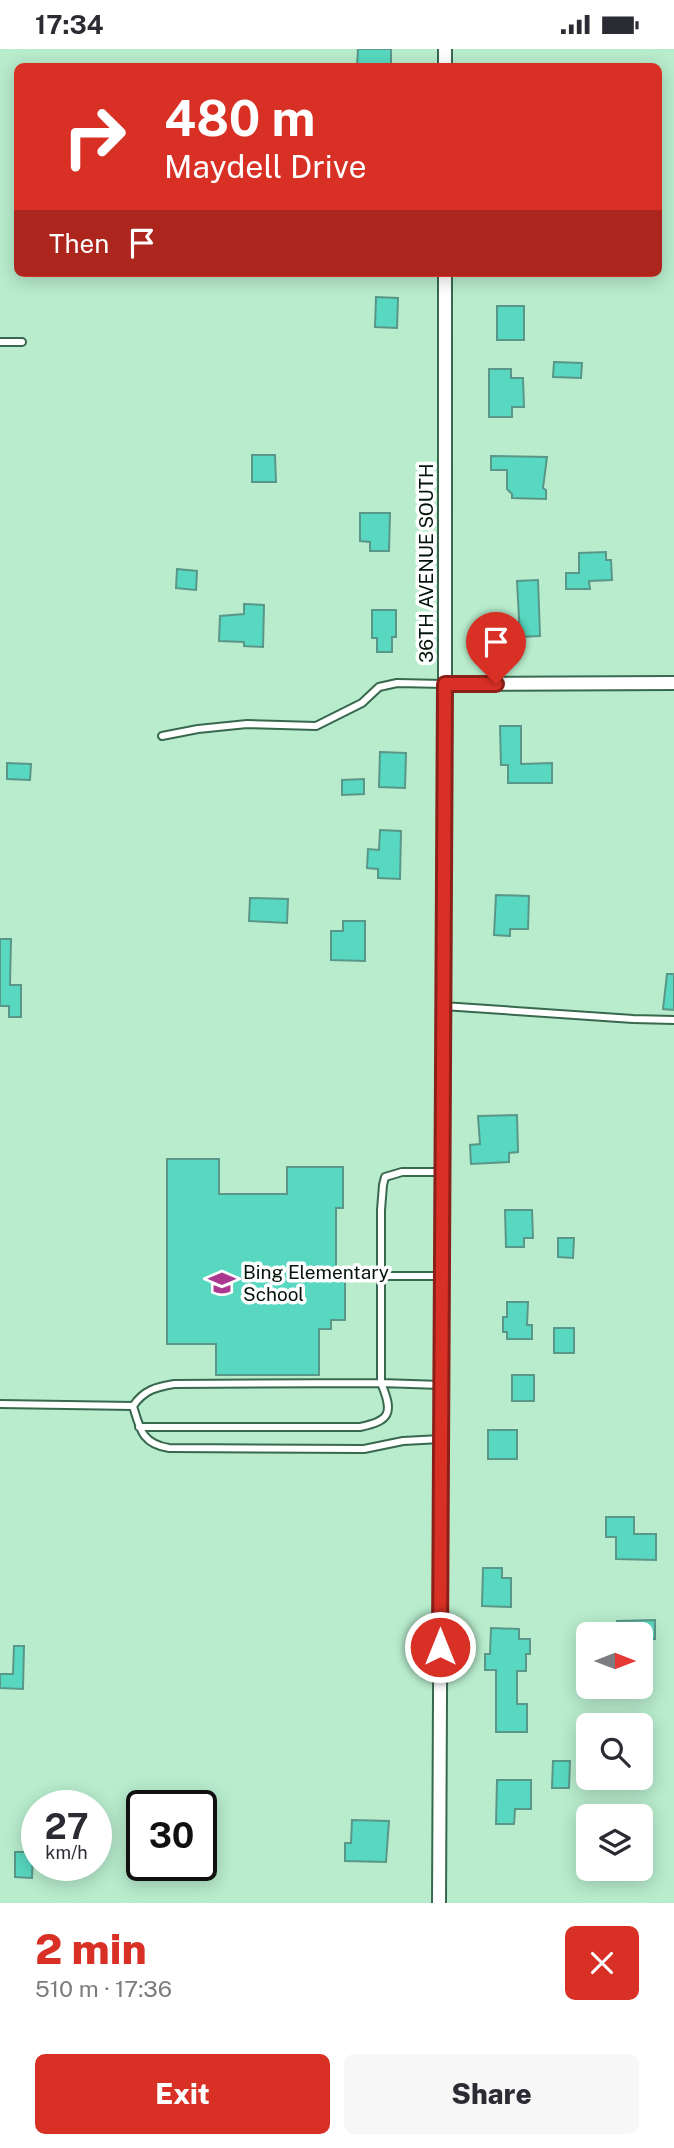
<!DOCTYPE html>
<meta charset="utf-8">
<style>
:root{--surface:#fff;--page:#f7f7f7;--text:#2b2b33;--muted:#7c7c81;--accent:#d93025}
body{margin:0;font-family:"Public Sans",sans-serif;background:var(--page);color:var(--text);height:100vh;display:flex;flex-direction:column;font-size:26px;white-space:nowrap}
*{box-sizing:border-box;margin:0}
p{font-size:23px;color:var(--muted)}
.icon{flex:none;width:38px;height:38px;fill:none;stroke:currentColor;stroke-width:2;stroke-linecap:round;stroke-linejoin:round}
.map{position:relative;height:1854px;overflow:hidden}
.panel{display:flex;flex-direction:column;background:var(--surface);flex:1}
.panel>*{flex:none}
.banner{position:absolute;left:14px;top:14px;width:648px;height:214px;border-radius:10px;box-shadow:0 4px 18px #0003;background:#d93025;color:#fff;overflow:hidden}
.needle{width:46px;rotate:90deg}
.buttons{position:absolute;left:576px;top:1573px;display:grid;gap:14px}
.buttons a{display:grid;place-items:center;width:77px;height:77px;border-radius:10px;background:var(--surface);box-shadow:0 4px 18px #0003;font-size:35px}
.speed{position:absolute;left:21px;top:1741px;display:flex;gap:14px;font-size:35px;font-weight:700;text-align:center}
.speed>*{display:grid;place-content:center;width:91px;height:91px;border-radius:50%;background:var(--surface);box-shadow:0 4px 18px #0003;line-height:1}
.speed small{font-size:18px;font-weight:400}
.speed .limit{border:4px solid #111;border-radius:10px;background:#fff;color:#111}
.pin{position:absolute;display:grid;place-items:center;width:60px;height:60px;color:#fff;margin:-72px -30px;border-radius:50% 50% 50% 0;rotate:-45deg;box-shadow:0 0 7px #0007}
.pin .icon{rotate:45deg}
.me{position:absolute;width:77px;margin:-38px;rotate:0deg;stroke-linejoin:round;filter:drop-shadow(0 0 5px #0008)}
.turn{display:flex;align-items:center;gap:24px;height:147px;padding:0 35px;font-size:32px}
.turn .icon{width:91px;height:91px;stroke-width:2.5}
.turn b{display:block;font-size:49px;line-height:60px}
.then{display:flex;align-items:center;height:66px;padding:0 35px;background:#0003;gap:14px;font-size:26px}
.round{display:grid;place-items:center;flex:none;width:74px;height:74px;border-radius:10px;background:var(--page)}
.headline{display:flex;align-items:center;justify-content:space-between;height:119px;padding:0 35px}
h1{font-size:42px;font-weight:800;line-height:52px;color:var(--accent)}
.action{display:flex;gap:14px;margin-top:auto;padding:14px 35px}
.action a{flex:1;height:80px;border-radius:10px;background:var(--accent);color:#fff;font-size:28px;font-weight:800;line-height:80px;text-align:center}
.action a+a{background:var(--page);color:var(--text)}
.status{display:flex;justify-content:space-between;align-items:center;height:49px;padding:0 35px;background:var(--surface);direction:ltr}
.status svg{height:19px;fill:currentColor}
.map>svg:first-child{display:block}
.building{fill:#58d8c0;stroke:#599789;stroke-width:2}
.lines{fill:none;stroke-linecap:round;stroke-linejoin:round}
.lane-casing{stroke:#38684e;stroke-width:10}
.street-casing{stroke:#38684e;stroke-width:16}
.lane{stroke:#fff;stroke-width:6}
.street{stroke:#fff;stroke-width:12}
.route-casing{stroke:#8d1f18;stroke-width:18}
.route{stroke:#d93025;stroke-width:12}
.labels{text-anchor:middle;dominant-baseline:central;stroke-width:7;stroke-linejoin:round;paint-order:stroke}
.street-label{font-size:19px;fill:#02140a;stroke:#fefffe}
.poi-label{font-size:19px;fill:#02140a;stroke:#fefffe;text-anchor:start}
</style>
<div class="status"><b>17:34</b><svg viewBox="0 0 49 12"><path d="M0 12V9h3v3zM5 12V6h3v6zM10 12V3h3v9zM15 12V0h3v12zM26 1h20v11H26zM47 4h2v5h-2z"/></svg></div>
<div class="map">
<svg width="674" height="1854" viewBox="0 0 674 1854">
<rect width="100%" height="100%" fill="#b8eccd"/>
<path class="building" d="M358,0H391V18H357Z
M376,248L398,249L397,279L375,278Z
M497,257H524V291H497Z
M554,313L582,314L581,329L553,328Z
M489,320H511V329H523L524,358H512V368H489Z
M252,406H275L276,433H252Z
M491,407L547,408L543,439L546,441V450L512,449V445L507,440V421H491Z
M360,464H390L389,502H370V493L360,492Z
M606,503V511H611L612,531L589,532L590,540H566V524H579V504Z
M177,520L197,522L196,541L176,539Z
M538,531L540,587L520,588L517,532Z
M244,555L264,556L263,598L244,597V593L219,592L220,567L244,565Z
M372,561H396V588H392V603H377V589H372Z
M500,677H521V715L552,714V734H508V716H501Z
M380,703L406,704L405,739L379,738Z
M7,714L31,715L30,731L7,730Z
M364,730V745L342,746V731Z
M380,781L401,782L400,830L378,829V820L367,819L368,800L379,801Z
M496,846L529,847L528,880H510V887L494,886Z
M250,849L288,850L287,874L249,872Z
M343,872H365V912L331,911V882H343Z
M0,890H11L10,936H21V968H9V957H0Z
M667,925H674V961L663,960Z
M517,1066L518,1103L509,1104V1113L471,1115L470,1096L480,1095L478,1067Z
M167,1110H219V1145H287V1118H343V1159H336V1224H345V1271H331V1280H319V1326H216V1295H167Z
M505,1161H532L533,1189H524V1198H506Z
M558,1189H574L573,1209L558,1208Z
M507,1253H528L527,1276H532V1290H507V1283H503V1268H507Z
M554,1279H574V1304H554Z
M512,1326H534V1352H512Z
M488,1381H517V1410H488Z
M606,1468H634V1485H656V1511L616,1510V1488H606Z
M483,1519H502V1529H511V1558L482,1557Z
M655,1571V1590H640V1586H617V1572Z
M491,1579L519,1580V1590H530V1605H526V1622H517V1655H527V1683H496V1621H485V1605H490Z
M14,1597H24L23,1640L0,1639V1625H13Z
M553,1712H570L569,1739H552Z
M497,1731H531V1760H515L514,1775H496Z
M352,1771L389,1772L386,1813L345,1812V1794H351Z
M15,1803H33L32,1829L15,1828Z"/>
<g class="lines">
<defs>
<path id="lane" d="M0,293H22
M162,687L198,680L247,675L316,677L362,654L379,638L397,634L445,635
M443,957L633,970L674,971
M381,1227H442
M441,1336L381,1334V1161L383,1136L385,1128L402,1123H443
M0,1355L133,1357C144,1341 156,1338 174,1335L381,1334C394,1364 390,1372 360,1378H139
M133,1357C140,1380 142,1395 169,1399L364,1400L403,1392L441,1390"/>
<path id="street" d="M445,0V18
M445,635L674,634
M439,1854L445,635V224"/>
</defs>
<use href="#lane" class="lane-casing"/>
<use href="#street" class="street-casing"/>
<use href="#lane" class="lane"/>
<use href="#street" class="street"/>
</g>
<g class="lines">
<defs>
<path id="route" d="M440,1598L445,635H496"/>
</defs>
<use href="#route" class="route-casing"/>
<use href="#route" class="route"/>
</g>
<defs>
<symbol id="school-bare" viewBox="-9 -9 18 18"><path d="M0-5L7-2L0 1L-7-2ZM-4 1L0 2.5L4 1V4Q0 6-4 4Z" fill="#ac3790" stroke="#fefffe" stroke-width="2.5" paint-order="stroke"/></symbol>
</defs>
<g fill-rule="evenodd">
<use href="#school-bare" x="203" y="1215" width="38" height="38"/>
</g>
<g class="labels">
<g class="street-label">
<text transform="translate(426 514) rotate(-90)">36TH AVENUE SOUTH</text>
</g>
<g class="poi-label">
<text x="243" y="1223">Bing Elementary<tspan x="243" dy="22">School</tspan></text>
</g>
</g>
</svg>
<div class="buttons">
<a><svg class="needle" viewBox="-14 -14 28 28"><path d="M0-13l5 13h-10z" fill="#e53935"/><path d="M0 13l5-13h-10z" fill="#7c7c81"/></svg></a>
<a><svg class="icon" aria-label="search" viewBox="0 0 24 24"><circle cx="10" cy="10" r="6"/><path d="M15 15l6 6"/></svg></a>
<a><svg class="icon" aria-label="layers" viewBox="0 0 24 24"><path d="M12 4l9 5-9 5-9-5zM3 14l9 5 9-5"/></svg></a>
</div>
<div class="speed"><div>27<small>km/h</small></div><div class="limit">30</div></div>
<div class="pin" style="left:496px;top:635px;background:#d93025"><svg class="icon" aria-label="arrive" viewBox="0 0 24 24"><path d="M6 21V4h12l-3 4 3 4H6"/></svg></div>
<svg class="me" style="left:440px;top:1598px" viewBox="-20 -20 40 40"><circle r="17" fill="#d93025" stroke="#fff" stroke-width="3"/><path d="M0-11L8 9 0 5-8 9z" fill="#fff"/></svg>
<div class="banner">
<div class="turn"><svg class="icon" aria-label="right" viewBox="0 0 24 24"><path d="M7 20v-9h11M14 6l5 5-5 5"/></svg><div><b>480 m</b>Maydell Drive</div></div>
<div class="then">Then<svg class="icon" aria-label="arrive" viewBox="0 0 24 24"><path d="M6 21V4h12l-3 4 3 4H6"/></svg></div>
</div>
</div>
<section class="panel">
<div class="headline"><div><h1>2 min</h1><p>510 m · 17:36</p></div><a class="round" style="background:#d93025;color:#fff"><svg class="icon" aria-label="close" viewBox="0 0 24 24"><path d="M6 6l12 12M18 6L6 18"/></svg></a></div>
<div class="action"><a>Exit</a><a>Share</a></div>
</section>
